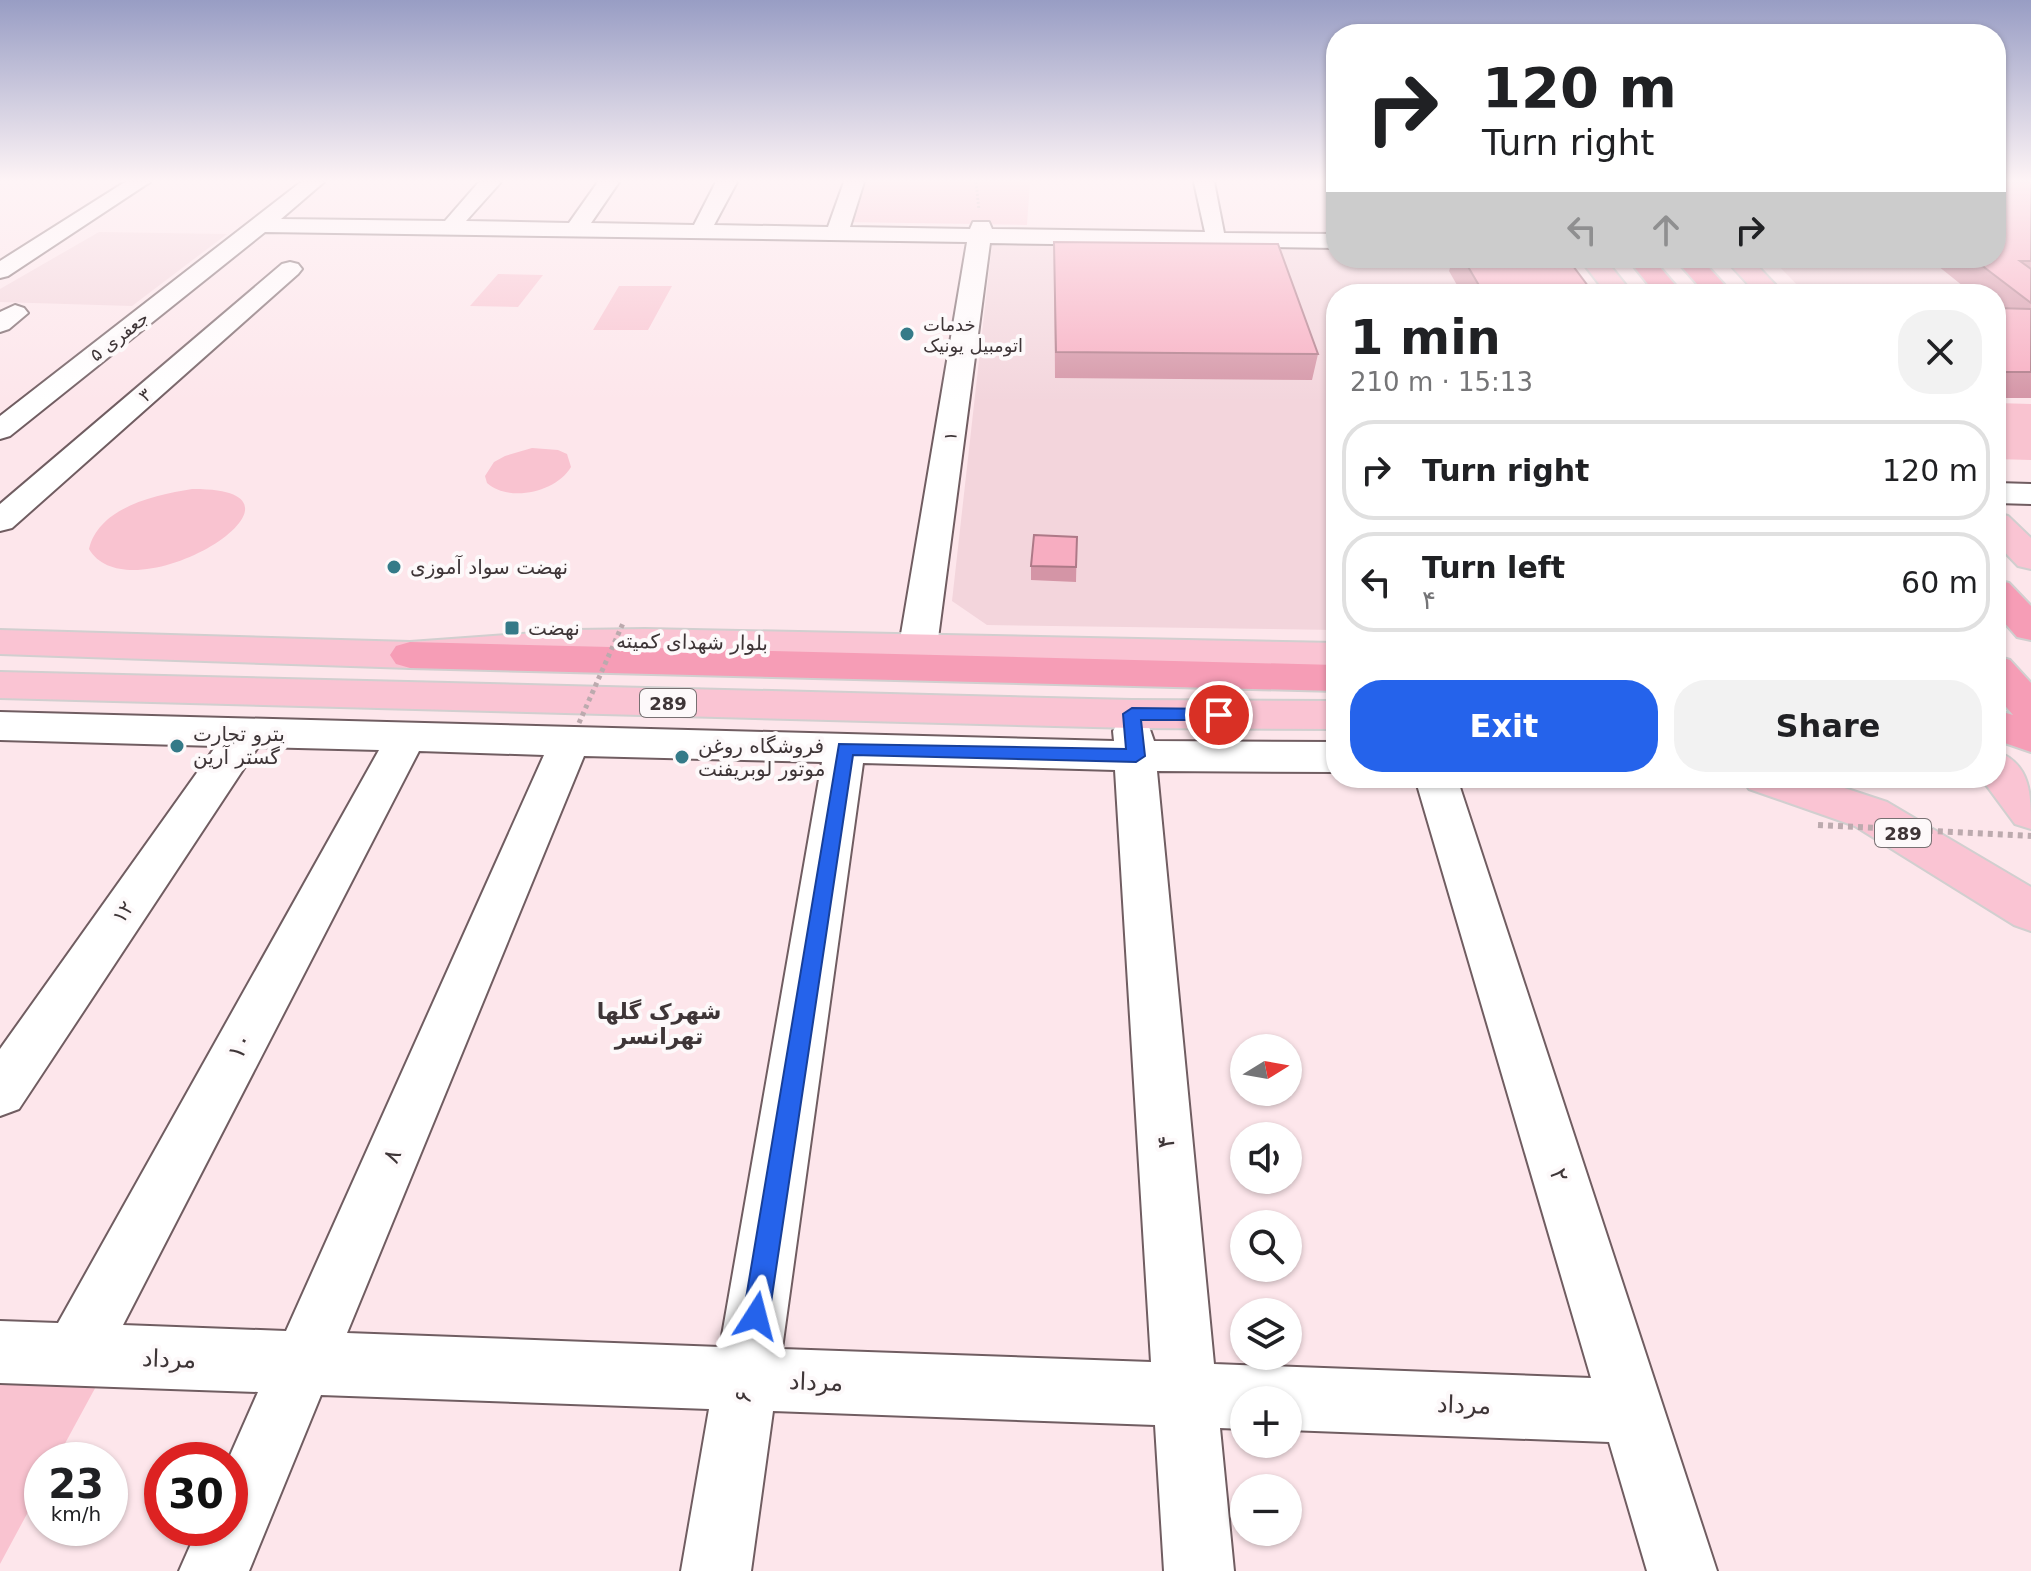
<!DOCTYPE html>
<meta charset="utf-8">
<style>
:root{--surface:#fff;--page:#f2f2f2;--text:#202124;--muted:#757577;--line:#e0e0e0;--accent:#2563eb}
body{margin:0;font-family:"DejaVu Sans","Noto Naskh Arabic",sans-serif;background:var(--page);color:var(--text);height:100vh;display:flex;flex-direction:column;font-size:30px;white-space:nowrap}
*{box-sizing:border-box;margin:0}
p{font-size:26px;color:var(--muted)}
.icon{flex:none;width:44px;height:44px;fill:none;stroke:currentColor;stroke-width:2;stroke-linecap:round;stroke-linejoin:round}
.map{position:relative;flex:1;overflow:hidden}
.side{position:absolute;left:1326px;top:284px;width:680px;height:504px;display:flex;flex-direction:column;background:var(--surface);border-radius:32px;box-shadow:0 2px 6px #0004}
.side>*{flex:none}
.banner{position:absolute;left:1326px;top:24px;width:680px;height:244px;border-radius:32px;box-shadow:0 2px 6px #0004;background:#fff;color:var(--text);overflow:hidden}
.needle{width:52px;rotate:79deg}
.buttons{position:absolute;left:1230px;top:1034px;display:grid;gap:16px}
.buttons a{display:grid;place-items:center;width:72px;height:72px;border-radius:50%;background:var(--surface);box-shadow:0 2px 6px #0004;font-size:40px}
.speed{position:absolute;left:24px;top:1442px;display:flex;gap:16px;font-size:40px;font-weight:700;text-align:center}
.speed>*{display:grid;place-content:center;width:104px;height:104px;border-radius:50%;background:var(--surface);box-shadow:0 2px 6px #0004;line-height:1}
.speed small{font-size:20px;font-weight:400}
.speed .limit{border:12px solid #d22;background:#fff;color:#111}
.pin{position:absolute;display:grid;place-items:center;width:68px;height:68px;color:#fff;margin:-34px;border:4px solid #fff;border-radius:50%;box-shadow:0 2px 8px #0007}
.me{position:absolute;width:88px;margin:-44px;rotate:9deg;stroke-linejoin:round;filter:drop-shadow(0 0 6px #0008)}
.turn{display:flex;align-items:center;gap:28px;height:168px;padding:0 24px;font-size:36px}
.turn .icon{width:104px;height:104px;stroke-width:2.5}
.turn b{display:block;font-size:56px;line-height:68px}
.lanes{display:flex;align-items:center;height:76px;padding:0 24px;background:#0003;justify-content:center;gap:40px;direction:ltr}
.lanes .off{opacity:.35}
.round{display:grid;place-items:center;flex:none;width:84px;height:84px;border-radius:32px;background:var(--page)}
.headline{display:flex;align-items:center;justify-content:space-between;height:136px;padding:0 24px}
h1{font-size:48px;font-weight:700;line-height:60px}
.cta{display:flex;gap:16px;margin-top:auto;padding:16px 24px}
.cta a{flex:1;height:92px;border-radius:32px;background:var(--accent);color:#fff;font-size:32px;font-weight:700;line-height:92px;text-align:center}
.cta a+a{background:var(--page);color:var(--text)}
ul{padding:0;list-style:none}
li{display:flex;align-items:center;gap:24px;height:100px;margin:0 16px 12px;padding:0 8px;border:4px solid var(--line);border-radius:32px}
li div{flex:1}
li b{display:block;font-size:30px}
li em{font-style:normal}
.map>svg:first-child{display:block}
.built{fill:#f3d5dc}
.green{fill:#f9c3d0}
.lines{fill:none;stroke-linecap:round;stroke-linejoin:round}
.minor-casing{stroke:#705d61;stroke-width:4}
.major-casing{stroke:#d1cfcf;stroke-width:4}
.highway-casing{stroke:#d1cfcf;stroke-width:4}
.path{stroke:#bcaaae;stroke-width:3;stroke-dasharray:2 2;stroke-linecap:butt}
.minor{fill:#fff;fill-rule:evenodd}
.major{fill:#fac4d3;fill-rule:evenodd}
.highway{fill:#f69db6;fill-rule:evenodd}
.path-bridge-far1{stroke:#bcaaae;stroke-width:5;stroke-dasharray:4 4;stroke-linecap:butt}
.path-bridge{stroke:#bcaaae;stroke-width:6;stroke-dasharray:5 5;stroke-linecap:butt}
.wall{fill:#d495a6}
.building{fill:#f7adc1;stroke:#ad7987;stroke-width:2}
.route{fill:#2563eb;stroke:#184099;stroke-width:2}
.poi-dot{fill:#357a88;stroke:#fdf9fa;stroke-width:3}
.labels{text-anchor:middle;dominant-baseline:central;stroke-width:8;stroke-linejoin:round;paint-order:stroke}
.far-poi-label{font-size:18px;fill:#3e3537;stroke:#fdf9fa;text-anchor:start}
.far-street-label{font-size:18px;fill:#3e3537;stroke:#fdf9fa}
.shield{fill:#fdf9fa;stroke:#777072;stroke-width:2}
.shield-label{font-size:18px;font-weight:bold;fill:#3e3537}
.poi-label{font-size:20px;fill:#3e3537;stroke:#fdf9fa;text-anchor:start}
.street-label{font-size:20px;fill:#3e3537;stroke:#fdf9fa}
.neighbourhood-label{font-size:22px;font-weight:bold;fill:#3e3537;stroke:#fdf9fa}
.near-street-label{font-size:24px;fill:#3e3537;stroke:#fdf9fa}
</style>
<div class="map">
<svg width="2031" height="1571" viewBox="0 0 2031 1571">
<rect width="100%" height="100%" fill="#fde6eb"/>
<path class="built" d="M99,232L227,234L132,306L0,302V289Z
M992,244L1336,248V258H1559L1588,294H1336V630L987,625L952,601Z
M1771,258H1996V294H1806Z"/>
<path class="green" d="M860,182H1030L1027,225L846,222Z
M498,274L543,275L518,307L470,306Z
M619,286H672L648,330H593Z
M1996,403L2031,404V460L1996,459Z
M532,448L558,450L567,454L571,467C556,492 510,503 487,483L485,476L494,462L505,456Z
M192,489C342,488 131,620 89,549C99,507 155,495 192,489Z
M0,1353L112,1357L56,1460H42V1486L0,1564Z"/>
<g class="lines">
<defs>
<path id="minor" d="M125,182H150L8,276L0,278V261Z
M301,182H324L281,219L445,221L479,182H501L466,221L569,223L598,182H619L591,223L694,225L716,182H737L714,225L828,227L844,182H864L850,227L970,229L973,222H989L992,229L1205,232L1194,182H1214L1224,233L1336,234V248L990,243L937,646L931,654L918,658L905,654L899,646L967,242L265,232L10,436L0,439V416Z
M290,262L298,264L302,269L298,274L12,528L0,531V504L282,264Z
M15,305L24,308L28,313L9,329L0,332V312Z
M1996,483L2031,484V504L1996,503Z
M0,712L1114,741L1113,731L1119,721L1133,717L1147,721L1154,741L1336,742V772L1157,771L1214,1364L1591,1378L1415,778H1457L1717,1571H1647L1609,1442L1288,1430V1400H1244V1429L1220,1428L1234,1571H1164L1155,1425L773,1411L751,1571H681L709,1409L321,1395L249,1571H179L198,1528H230L228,1460L258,1392L0,1383V1321L58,1323L379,750L258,747L19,1109L0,1116V1049L216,746L0,740ZM419,751L544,755L286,1331L123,1325ZM584,756L822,762L720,1347L347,1333ZM863,763L1115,770L1151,1362L782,1349Z"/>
<path id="major" d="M1579,258H1604L1633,294H1607Z
M1724,258H1750L1784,294H1757Z
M1996,513L2008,516L2031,538V569L2018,566L1996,543Z
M645,629L1336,643V669L645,653L576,654L410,668L0,654V630L410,642L576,630Z
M0,672L1132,700L1336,701V729L1132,728L0,698Z
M1996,751C2031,764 2031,794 2031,829L2015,824L1981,778H1996Z
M1742,778H1814L1887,802L2031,887V931L2014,925L1855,826L1749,789Z"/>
<path id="highway" d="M1627,258H1652L1683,294H1656Z
M1674,258H1700L1733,294H1706Z
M1996,580L2009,583L2031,606V640L2017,637L1996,613Z
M410,642L1336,665V691L410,668L396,664L390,655L396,646Z
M1996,656L2010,660L2031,683V752L1996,740V710L2013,715L1996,695Z"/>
</defs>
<use href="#minor" class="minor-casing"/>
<use href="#major" class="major-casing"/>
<use href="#highway" class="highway-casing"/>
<path class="path" d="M976,182L979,210"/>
<use href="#minor" class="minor"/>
<use href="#major" class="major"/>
<use href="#highway" class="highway"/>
<path class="path-bridge-far1" d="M579,723L624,621"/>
<path class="path-bridge" d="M1818,825L2031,836"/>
</g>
<path class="wall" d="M2031,182V398H1996V294H1973L1928,258H1996Z
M1054,242L1318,354L1312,380L1055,378Z
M1453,258H1567L1594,294H1462L1449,271Z
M1077,537L1076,582L1031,580V566Z"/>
<path class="building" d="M1996,182H2031V261H2020L2031,269V303L1972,258H1996Z
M1054,242L1278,244L1318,354L1056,352Z
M1463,258H1567L1594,294H1484Z
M1996,308L2031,309V372H1996Z
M1034,535L1077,537L1076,567L1031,566Z"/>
<linearGradient id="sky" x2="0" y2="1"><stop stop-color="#989dc4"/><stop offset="0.45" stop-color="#fef4f6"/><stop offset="1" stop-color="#fef4f6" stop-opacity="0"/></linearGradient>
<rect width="2031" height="402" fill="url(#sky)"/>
<path class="route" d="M1132,708L1219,709L1228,715L1219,720H1141L1145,756L1136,762L853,755L769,1316L765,1325L756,1329L747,1325L743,1316L839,744L1126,749L1123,714Z"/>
<g class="poi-dot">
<circle cx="907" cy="334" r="8"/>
<circle cx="394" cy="567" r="8"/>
<rect x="504" y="620" width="16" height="16" rx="4"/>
<circle cx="177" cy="746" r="8"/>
<circle cx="682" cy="757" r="8"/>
</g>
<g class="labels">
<g class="far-poi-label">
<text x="923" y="324">خدمات<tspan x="923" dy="21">اتومبیل یونیک</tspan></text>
</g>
<g class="far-street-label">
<text transform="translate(119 336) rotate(-38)">جعفری ۵</text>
<text transform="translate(145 395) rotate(-41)">۳</text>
<text transform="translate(950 436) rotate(-81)">۱</text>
</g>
<g class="shield">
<rect x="640" y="689" width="56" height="28" rx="6"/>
<rect x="1875" y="819" width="56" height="28" rx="6"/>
</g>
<g class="shield-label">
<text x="668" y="703">289</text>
<text x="1903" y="833">289</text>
</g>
<g class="poi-label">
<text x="410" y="567">نهضت سواد آموزی</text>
<text x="528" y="628">نهضت</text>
<text x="193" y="734">پترو تجارت<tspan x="193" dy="23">گستر آرین</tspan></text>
<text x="698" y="746">فروشگاه روغن<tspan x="698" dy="23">موتور لوبریفنت</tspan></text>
</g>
<g class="street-label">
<text transform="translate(692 642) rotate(1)">بلوار شهدای کمیته</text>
<text transform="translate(123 912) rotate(-56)">۱۲</text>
</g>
<g class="neighbourhood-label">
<text x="659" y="1011">شهرک گلها<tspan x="659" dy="25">تهرانسر</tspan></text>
</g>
<g class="near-street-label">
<text transform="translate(240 1046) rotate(-62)">۱۰</text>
<text transform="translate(1166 1142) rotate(-94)">۴</text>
<text transform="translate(392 1156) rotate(-67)">۸</text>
<text transform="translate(1559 1175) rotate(73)">۲</text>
<text transform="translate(169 1359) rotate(2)">مرداد</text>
<text transform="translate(816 1382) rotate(2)">مرداد</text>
<text transform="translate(743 1397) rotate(-81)">۶</text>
<text transform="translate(1464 1405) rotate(2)">مرداد</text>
</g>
</g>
</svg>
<div class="buttons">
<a><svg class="needle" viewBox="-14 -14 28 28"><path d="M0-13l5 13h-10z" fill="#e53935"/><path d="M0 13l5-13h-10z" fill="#757577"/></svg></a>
<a><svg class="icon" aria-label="sound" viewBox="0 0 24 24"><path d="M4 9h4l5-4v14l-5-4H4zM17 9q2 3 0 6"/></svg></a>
<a><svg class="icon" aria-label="search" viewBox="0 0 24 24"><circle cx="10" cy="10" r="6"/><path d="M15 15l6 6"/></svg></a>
<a><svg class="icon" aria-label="layers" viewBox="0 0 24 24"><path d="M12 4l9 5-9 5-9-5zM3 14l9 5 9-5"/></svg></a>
<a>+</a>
<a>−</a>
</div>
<div class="speed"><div>23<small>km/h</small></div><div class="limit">30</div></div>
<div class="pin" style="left:1219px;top:715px;background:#d93025"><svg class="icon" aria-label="arrive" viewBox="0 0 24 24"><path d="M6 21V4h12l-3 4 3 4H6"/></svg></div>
<svg class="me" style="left:756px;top:1316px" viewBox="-20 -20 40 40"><path d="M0-17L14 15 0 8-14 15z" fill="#2563eb" stroke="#fff" stroke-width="4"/></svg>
<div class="banner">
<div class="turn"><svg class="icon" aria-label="right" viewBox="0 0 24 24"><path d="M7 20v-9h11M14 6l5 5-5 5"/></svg><div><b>120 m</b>Turn right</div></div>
<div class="lanes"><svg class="icon off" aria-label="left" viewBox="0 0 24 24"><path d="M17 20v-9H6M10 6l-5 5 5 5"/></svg><svg class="icon off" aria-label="ahead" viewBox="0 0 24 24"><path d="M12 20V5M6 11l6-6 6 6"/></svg><svg class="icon" aria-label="right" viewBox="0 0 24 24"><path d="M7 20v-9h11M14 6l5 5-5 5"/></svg></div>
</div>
<section class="side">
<div class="headline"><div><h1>1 min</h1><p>210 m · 15:13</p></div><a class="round"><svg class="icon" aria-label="close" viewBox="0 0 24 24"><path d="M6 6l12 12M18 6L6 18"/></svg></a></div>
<ul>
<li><svg class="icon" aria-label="right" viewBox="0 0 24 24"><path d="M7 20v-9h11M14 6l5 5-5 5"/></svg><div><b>Turn right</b></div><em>120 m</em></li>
<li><svg class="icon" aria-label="left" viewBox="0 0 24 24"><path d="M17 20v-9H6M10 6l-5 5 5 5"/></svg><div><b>Turn left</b><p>۴</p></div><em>60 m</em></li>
</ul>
<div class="cta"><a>Exit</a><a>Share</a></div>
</section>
</div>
